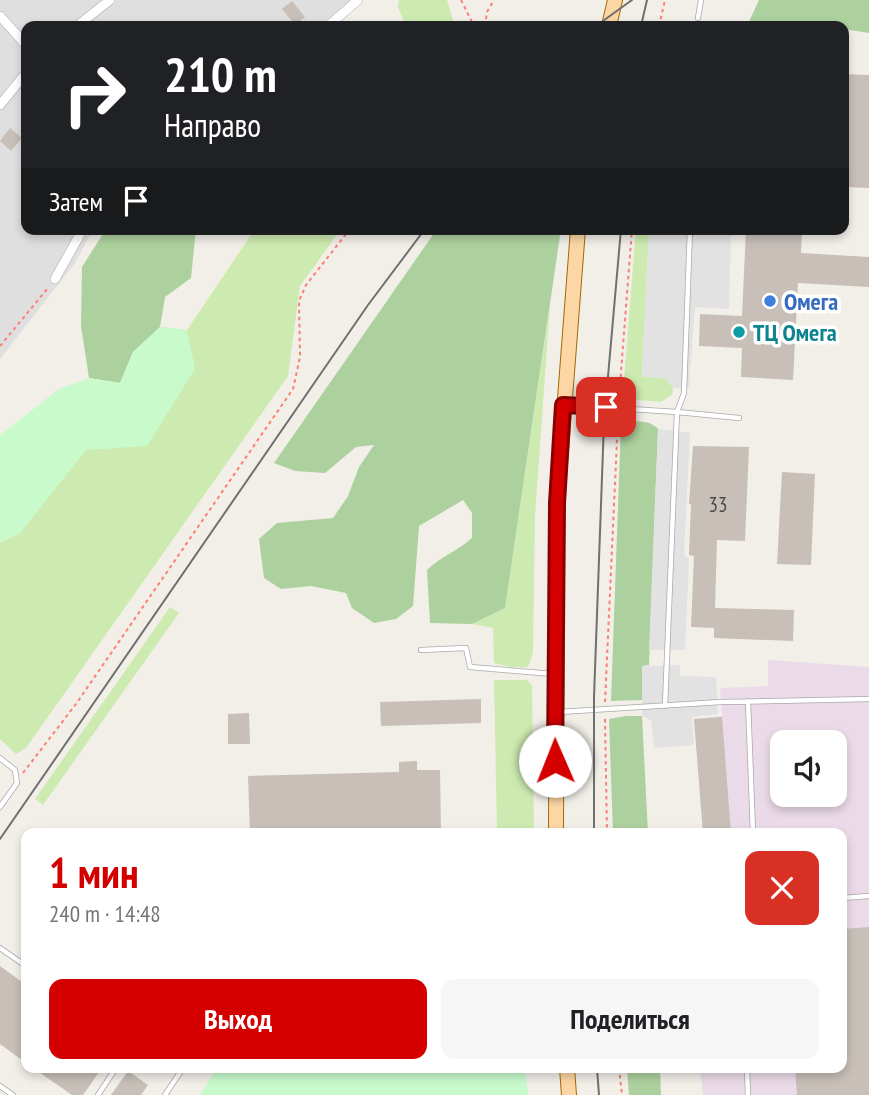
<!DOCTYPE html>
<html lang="ru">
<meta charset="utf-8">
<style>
:root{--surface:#fff;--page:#f6f6f6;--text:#202124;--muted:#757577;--accent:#d40000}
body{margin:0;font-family:"PT Sans Narrow",sans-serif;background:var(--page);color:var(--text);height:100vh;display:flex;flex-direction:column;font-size:26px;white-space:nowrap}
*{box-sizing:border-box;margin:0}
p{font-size:23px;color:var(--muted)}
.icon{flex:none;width:38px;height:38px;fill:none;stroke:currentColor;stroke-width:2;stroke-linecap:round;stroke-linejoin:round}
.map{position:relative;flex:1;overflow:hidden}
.details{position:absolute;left:21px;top:828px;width:826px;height:245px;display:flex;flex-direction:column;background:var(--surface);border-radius:14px;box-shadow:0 4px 10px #0003}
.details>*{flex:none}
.top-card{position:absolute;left:21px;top:21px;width:828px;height:214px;border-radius:14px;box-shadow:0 4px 10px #0003;background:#202124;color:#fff;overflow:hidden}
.buttons{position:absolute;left:770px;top:730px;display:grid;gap:14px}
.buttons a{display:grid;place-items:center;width:77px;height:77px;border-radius:14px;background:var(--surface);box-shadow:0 4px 10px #0003;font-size:35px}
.pin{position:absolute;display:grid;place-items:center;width:60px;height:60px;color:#fff;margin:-30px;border-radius:14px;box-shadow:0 4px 10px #0006}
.me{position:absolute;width:77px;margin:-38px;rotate:359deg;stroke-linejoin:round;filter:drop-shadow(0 0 5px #0008)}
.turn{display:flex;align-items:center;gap:24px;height:147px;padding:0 28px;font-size:32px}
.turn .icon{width:91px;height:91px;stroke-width:2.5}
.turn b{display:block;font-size:49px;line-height:60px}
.then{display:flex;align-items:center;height:66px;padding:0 28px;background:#0003;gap:14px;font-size:26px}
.round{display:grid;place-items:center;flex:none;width:74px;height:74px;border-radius:14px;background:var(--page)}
.headline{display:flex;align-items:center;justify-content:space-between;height:119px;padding:0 28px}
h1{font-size:42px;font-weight:800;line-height:52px;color:var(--accent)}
.primary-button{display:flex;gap:14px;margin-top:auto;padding:14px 28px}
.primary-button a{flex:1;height:80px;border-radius:14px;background:var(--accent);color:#fff;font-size:28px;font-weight:800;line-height:80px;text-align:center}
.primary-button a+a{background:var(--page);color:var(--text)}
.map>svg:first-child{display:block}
.residential{fill:#e0dfdf}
.industrial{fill:#ebdbe8;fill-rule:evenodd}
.grass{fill:#cdebb0}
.forest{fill:#add19e}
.park{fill:#c8facc}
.parking{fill:#e2e2e2}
.building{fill:#c7bfb8}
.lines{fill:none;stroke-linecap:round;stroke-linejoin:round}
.service-casing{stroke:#a9a9a9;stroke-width:6}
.minor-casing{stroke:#a9a9a9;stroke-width:10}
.primary-casing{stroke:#a06b00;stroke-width:16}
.path{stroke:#fa8072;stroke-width:2;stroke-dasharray:3.5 3.5;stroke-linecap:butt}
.service{stroke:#fff;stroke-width:4.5}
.minor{stroke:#fff;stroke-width:9}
.primary{stroke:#fcd6a4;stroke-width:14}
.tram{stroke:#707070;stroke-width:2}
.route-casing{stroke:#8a0000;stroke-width:18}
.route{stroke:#d40000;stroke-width:12}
.shop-dot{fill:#3f7fe0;stroke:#fff;stroke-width:2.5}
.culture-dot{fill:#0f9aa8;stroke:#fff;stroke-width:2.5}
.labels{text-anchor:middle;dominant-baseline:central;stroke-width:7;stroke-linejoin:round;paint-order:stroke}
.number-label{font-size:21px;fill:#4b4948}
.shop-label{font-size:24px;font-weight:bold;fill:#366cbe;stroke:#fff;text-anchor:start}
.culture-label{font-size:24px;font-weight:bold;fill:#0d838f;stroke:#fff;text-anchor:start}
</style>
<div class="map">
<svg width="869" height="1095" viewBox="0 0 869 1095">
<rect width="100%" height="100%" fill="#f2efe9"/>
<path class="residential" d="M0,0H351L322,26H26V229H93L75,263L0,359Z"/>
<path class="industrial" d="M768,660L869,667V1095H703L700,1068H842V833H703L694,719L722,716L720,688L768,686ZM782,742H835V794H782Z"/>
<path class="grass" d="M399,0H447L455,26H406L398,8Z
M255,229H341L300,286L288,376L26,748L16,754L0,739V543L20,533L160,327L187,330Z
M636,229H649L642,376L665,378L673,388L672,395L661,402L628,399L623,392Z
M550,306L535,515L533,653L528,667H511L494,663L493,628L472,624L505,608Z
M170,607L179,613L43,805L35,799Z
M494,680H527L532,686L534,833H497Z"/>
<path class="forest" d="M759,0H869V33L844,29V26H747Z
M106,229H196L191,278L165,297L160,327L133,352L120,383L89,378L81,326L82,267Z
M437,229H561L505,608L472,624L430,623L427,570C441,556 458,551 472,538V513L463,500L419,526L413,606L396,619L374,623L352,608L346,593L311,586L281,589L264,578L259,539L277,523L333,518L348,496L359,467L374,445L356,447L325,473L295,471L274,463Z
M621,422C634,422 649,419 658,429L649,665L642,666V700L611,701Z
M626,716H642L648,833H613L609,719Z
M627,1068H660L661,1095H629Z"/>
<path class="park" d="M160,327L187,330L195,369L147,446L86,450L20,533L0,543V435L59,389L89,378L120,383L133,352Z
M217,1068H525L528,1095H200Z"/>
<path class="parking" d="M649,229H739L731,233L729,309L695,307L689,387L673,388L665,378L642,377Z
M658,429L690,433L684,555L689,559L685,650H649Z
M680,665V676L716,677L718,714L692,717L694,745L654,748L651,720L642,716V666Z"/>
<path class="building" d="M292,1L305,17L295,25L282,9Z
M844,74L869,75V188L844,187Z
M10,128L22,138L11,151L0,141Z
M746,229L802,232L801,253L869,257V287L798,283L793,380L741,377L742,348L699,346L700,314L742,316Z
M693,446L749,447L745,541L717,540L715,608L794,610L793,641L714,638V628L691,627L694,556L689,555L691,504H689Z
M782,472L815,474L811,565L777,564Z
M481,699V723L381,726L380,702Z
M249,713L250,744H228V714Z
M722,717L731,833H703L694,719Z
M417,761V770H440L441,833H250L248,776L399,772V762Z
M869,927V1095H797L795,1068H842V929Z
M0,966L26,985V1063L0,1044Z
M33,1068H102L83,1095H72Z
M128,1071L148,1085L141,1095H111Z"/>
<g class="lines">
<defs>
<path id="service" d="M698,18L701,0
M690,229L684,393L677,412L739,418
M567,405L677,412L665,706
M421,650L466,648L470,667L553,674
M748,701L753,833
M559,712L721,702L869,699
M0,758L15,770L17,783L0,807
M842,898L869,896
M0,948L26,966
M747,1068L748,1095
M0,1086L13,1095
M98,1095L116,1068
M165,1095L181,1071L175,1068"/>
<path id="minor" d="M0,16L26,45
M77,26L110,0
M328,26L358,0
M0,105L26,73
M55,279L83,229"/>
<path id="primary" d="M609,26L615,0
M556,833L557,503L578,229
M567,1068L569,1095"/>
</defs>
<use href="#service" class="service-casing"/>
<use href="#minor" class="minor-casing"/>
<use href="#primary" class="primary-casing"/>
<path class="path" d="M461,0L474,26
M485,26L487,12L494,0
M659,26L665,0
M0,346L48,288
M619,398L632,229
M605,702L618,418
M605,719L607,833
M23,773L76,704L293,389L300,357L299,301L306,285L350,229
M619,1068L622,1095"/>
<use href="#service" class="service"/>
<use href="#minor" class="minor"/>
<use href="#primary" class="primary"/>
<path class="tram" d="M596,26L632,0
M641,26L647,0
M594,833V697L604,422L621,229
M0,839L368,305L425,229
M597,1068L599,1095"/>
</g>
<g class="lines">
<defs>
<path id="route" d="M555,761L557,503L563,405L606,407"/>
</defs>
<use href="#route" class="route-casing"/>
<use href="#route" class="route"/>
</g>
<circle class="shop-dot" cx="770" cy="301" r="7"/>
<circle class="culture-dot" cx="739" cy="332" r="7"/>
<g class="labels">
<g class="number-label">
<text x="718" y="504">33</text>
</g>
<g class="shop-label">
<text x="784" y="301">Омега</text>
</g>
<g class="culture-label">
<text x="753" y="332">ТЦ Омега</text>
</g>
</g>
</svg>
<div class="buttons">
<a><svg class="icon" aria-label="sound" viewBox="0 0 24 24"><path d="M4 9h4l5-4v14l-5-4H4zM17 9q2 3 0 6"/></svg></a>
</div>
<div class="pin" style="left:606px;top:407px;background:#d93025"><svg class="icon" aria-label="arrive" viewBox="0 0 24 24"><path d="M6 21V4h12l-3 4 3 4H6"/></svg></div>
<svg class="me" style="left:555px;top:761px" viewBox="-20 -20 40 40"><circle r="19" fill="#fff"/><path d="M0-13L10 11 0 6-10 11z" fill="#d40000"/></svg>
<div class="top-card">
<div class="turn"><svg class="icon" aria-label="right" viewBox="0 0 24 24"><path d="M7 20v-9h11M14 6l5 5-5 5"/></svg><div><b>210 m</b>Направо</div></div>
<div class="then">Затем<svg class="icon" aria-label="arrive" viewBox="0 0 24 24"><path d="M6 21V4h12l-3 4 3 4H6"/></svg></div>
</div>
<section class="details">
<div class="headline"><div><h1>1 мин</h1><p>240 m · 14:48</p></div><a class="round" style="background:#d93025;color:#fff"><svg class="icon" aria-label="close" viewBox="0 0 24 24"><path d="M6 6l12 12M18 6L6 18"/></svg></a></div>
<div class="primary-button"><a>Выход</a><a>Поделиться</a></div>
</section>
</div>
